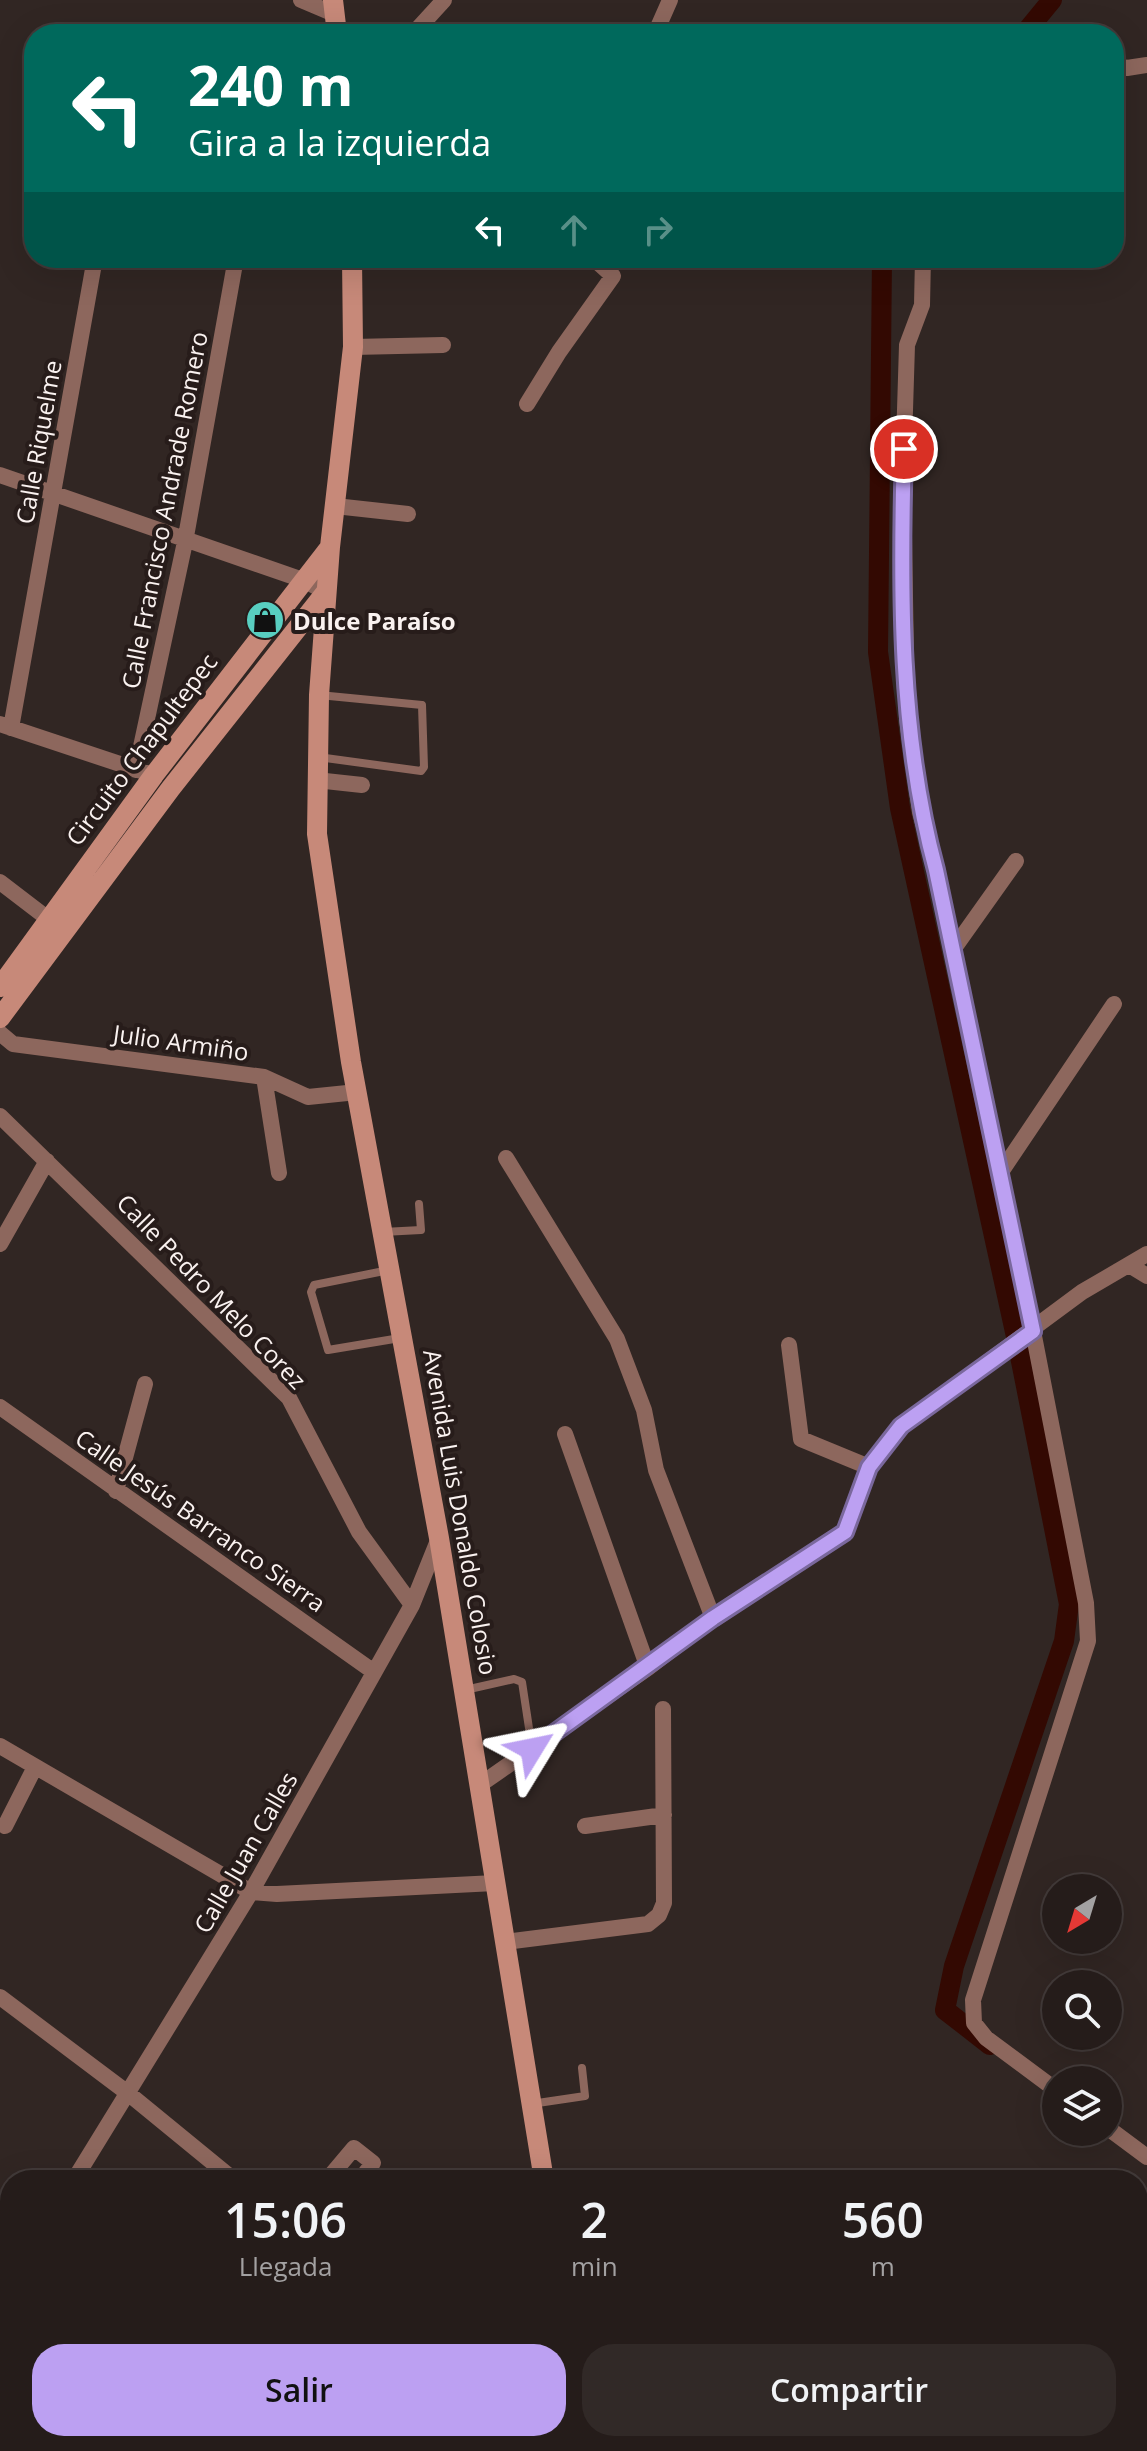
<!DOCTYPE html>
<html lang="es">
<meta charset="utf-8">
<style>
:root{--surface:#251c1a;--page:#312927;--text:#f1f3f6;--muted:#a3a1a2;--line:#423a39;--accent:#bca0f2}
body{margin:0;font-family:"Open Sans",sans-serif;background:var(--page);color:var(--text);height:100vh;display:flex;flex-direction:column;font-size:30px;white-space:nowrap}
*{box-sizing:border-box;margin:0}
p{font-size:26px;color:var(--muted)}
.icon{flex:none;width:44px;height:44px;fill:none;stroke:currentColor;stroke-width:2;stroke-linecap:round;stroke-linejoin:round}
.map{position:relative;flex:1;overflow:hidden}
.side{position:absolute;left:0px;top:2170px;width:1148px;height:282px;display:flex;flex-direction:column;background:var(--surface);border-radius:32px 32px 0 0;box-shadow:0 8px 32px #0002,0 0 0 2px var(--line)}
.side>*{flex:none}
.top-card{position:absolute;left:24px;top:24px;width:1100px;height:244px;border-radius:32px;box-shadow:0 8px 32px #0002,0 0 0 2px var(--line);background:#00695c;color:#fff;overflow:hidden}
.needle{width:52px;rotate:218deg}
.controls{position:absolute;left:1042px;top:1874px;display:grid;gap:16px}
.controls a{display:grid;place-items:center;width:80px;height:80px;border-radius:50%;background:var(--surface);box-shadow:0 8px 32px #0002,0 0 0 2px var(--line);font-size:40px}
.pin{position:absolute;display:grid;place-items:center;width:68px;height:68px;color:#fff;margin:-34px;border:4px solid #fff;border-radius:50%;box-shadow:0 2px 8px #0007}
.me{position:absolute;width:88px;margin:-44px;rotate:55deg;stroke-linejoin:round;filter:drop-shadow(0 0 6px #0008)}
.turn{display:flex;align-items:center;gap:28px;height:168px;padding:0 32px;font-size:36px}
.turn .icon{width:104px;height:104px;stroke-width:2.5}
.turn b{display:block;font-size:56px;line-height:68px}
.lanes{display:flex;align-items:center;height:76px;padding:0 32px;background:#0003;justify-content:center;gap:40px;direction:ltr}
.lanes .off{opacity:.35}
.eta{display:flex;justify-content:space-evenly;align-items:center;height:136px;text-align:center}
.eta b{font-size:48px;font-weight:600;line-height:56px}
.primary-button{display:flex;gap:16px;margin-top:auto;padding:16px 32px}
.primary-button a{flex:1;height:92px;border-radius:32px;background:var(--accent);color:#111;font-size:32px;font-weight:600;line-height:92px;text-align:center}
.primary-button a+a{background:var(--page);color:var(--text)}
.map>svg:first-child{display:block}
.green{fill:#5d1d0e}
.lines{fill:none;stroke-linecap:round;stroke-linejoin:round}
.canal{stroke:#330902;stroke-width:20}
.service{stroke:#8d675d;stroke-width:8}
.minor{stroke:#8d675d;stroke-width:16}
.secondary{stroke:#c78979;stroke-width:20}
.route-casing{stroke:#7a689d;stroke-width:20}
.route{stroke:#bca0f2;stroke-width:14}
.labels{text-anchor:middle;dominant-baseline:central;stroke-width:8;stroke-linejoin:round;paint-order:stroke}
.street-label{font-size:24px;fill:#faf2f0;stroke:#271c1a}
.poi-label{font-size:24px;font-weight:bold;fill:#faf2f0;stroke:#271c1a;text-anchor:start}
</style>
<div class="map">
<svg width="1147" height="2451" viewBox="0 0 1147 2451">
<rect width="100%" height="100%" fill="#312623"/>
<path class="green" d="M124,2442H156L170,2451H118Z"/>
<g class="lines">
<path class="canal" d="M1024,34L1052,0
M882,258L878,652L900,808L1017,1341L1069,1604L1064,1641L954,1966L945,2010L990,2045"/>
<path class="service" d="M318,757L421,771L424,767L422,705L319,695
M383,1232L421,1230L419,1204
M389,1270L314,1285L311,1292L328,1350L400,1338
M465,1690L514,1679L522,1682L532,1748
M531,2104L585,2096L582,2068"/>
<path class="minor" d="M301,0L334,14
M413,34L444,0
M655,34L670,0
M1114,66L1127,68L1147,65
M923,258L922,305L907,345L903,475L907,719L920,812L936,870L1033,1331L1086,1603L1088,1641L973,2000L974,2023L986,2038L1056,2090
M353,347L443,345
M527,404L559,352L613,276L593,258
M0,475L303,580L326,592
M335,506L408,514
M0,724L147,773
M11,728L95,258
M136,770L185,542L236,258
M316,780L362,785
M0,882L47,918
M952,951L1016,861
M0,1033L13,1044L264,1077L308,1097L357,1092
M264,1077L279,1173
M0,1116L289,1398L359,1532L412,1605
M506,1158L617,1339L644,1410L656,1470L713,1618
M999,1175L1114,1004
M0,1244L47,1161
M1129,1265L1147,1276
M789,1345L801,1439L869,1467
M0,1407L374,1672
M565,1434L648,1668
M116,1491L145,1384
M0,1746L251,1892L277,1894L495,1883
M481,1784L648,1668L713,1618L845,1532L869,1467L901,1426L1082,1292L1147,1254
M5,1826L35,1767
M585,1826L664,1815
M505,1942L648,1924L659,1915L664,1903L663,1709
M0,1997L129,2094L234,2180
M1108,2128L1147,2157
M74,2180L251,1892L412,1605L439,1538
M327,2180L354,2148L373,2163L360,2180
M0,2296L10,2280
M193,2442L205,2451
M782,2442L786,2451
M86,2451L94,2442
M537,2451L544,2442
M937,2451L943,2442"/>
<path class="secondary" d="M333,0L337,34
M352,258L353,347L330,547L319,695L317,834L351,1062L439,1538L544,2180
M0,987L154,775L330,547
M0,1018L171,788L326,592
M591,2442L593,2451"/>
</g>
<g class="lines">
<defs>
<path id="route" d="M532,1749L713,1618L845,1532L869,1467L901,1426L1033,1331L936,870C899,734 900,590 904,449"/>
</defs>
<use href="#route" class="route-casing"/>
<use href="#route" class="route"/>
</g>
<defs>
<symbol id="shop-disc" viewBox="-11 -11 22 22"><circle r="9.5" fill="#58cec0" stroke="#271c1a"/><path d="M-5-2.5h2.3a2.7 3.5 0 0 1 5.4 0H5L5.5 6h-11ZM-1.5-2.5h3a1.5 2.3 0 0 0-3 0Z" fill="#111"/></symbol>
</defs>
<g fill-rule="evenodd">
<use href="#shop-disc" x="243" y="598" width="44" height="44"/>
</g>
<g class="labels">
<g class="street-label">
<text transform="translate(38 442) rotate(-80)">Calle Riquelme</text>
<text transform="translate(164 510) rotate(-79)">Calle Francisco Andrade Romero</text>
<text transform="translate(141 749) rotate(-53)">Circuito Chapultepec</text>
<text transform="translate(181 1042) rotate(8)">Julio Armiño</text>
<text transform="translate(212 1291) rotate(46)">Calle Pedro Melo Corez</text>
<text transform="translate(461 1512) rotate(80)">Avenida Luis Donaldo Colosio</text>
<text transform="translate(201 1520) rotate(35)">Calle Jesús Barranco Sierra</text>
<text transform="translate(245 1852) rotate(-60)">Calle Juan Calles</text>
</g>
<g class="poi-label">
<text x="293" y="620">Dulce Paraíso</text>
</g>
</g>
</svg>
<div class="controls">
<a><svg class="needle" viewBox="-14 -14 28 28"><path d="M0-13l5 13h-10z" fill="#e53935"/><path d="M0 13l5-13h-10z" fill="#a3a1a2"/></svg></a>
<a><svg class="icon" aria-label="search" viewBox="0 0 24 24"><circle cx="10" cy="10" r="6"/><path d="M15 15l6 6"/></svg></a>
<a><svg class="icon" aria-label="layers" viewBox="0 0 24 24"><path d="M12 4l9 5-9 5-9-5zM3 14l9 5 9-5"/></svg></a>
</div>
<div class="pin" style="left:904px;top:449px;background:#d93025"><svg class="icon" aria-label="arrive" viewBox="0 0 24 24"><path d="M6 21V4h12l-3 4 3 4H6"/></svg></div>
<svg class="me" style="left:532px;top:1749px" viewBox="-20 -20 40 40"><path d="M0-17L14 15 0 8-14 15z" fill="#bca0f2" stroke="#fff" stroke-width="4"/></svg>
<div class="top-card">
<div class="turn"><svg class="icon" aria-label="left" viewBox="0 0 24 24"><path d="M17 20v-9H6M10 6l-5 5 5 5"/></svg><div><b>240 m</b>Gira a la izquierda</div></div>
<div class="lanes"><svg class="icon" aria-label="left" viewBox="0 0 24 24"><path d="M17 20v-9H6M10 6l-5 5 5 5"/></svg><svg class="icon off" aria-label="ahead" viewBox="0 0 24 24"><path d="M12 20V5M6 11l6-6 6 6"/></svg><svg class="icon off" aria-label="right" viewBox="0 0 24 24"><path d="M7 20v-9h11M14 6l5 5-5 5"/></svg></div>
</div>
<section class="side">
<div class="eta">
<div><b>15:06</b><p>Llegada</p></div>
<div><b>2</b><p>min</p></div>
<div><b>560</b><p>m</p></div>
</div>
<div class="primary-button"><a>Salir</a><a>Compartir</a></div>
</section>
</div>
